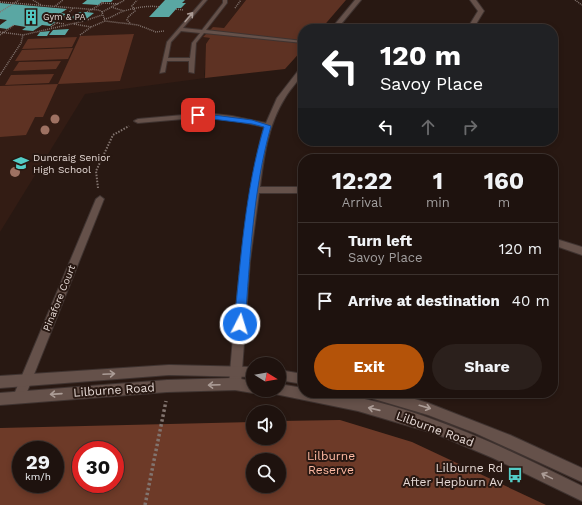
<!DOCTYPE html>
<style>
:root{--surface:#1e120e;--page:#2b201c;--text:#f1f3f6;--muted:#a19e9e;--line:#3c322e;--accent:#b45309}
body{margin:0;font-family:"Work Sans",sans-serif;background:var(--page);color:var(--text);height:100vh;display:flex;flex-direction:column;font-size:15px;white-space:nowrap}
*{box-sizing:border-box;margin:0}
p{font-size:13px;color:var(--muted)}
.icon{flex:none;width:22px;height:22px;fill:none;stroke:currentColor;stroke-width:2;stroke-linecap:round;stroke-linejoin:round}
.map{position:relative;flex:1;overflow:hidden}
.drawer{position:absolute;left:298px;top:154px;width:260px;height:244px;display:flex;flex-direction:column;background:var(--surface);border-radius:16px;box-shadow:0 2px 6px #0003,0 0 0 1px var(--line)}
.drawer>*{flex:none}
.guide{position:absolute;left:298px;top:24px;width:260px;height:122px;border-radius:16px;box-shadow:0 2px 6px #0003,0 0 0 1px var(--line);background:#202124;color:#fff;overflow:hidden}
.needle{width:26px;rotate:101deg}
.fabs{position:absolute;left:246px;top:357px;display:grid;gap:8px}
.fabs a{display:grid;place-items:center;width:40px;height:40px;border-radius:50%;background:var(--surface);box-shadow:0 2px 6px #0003,0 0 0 1px var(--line);font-size:20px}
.speed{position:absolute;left:12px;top:441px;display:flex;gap:8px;font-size:20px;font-weight:700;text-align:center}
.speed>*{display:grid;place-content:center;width:52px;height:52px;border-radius:50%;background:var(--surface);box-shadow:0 2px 6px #0003,0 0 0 1px var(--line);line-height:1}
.speed small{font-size:10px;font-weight:400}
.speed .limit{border:6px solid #d22;background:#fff;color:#111}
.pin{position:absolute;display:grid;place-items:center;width:34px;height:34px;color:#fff;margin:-17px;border-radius:8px;box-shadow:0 2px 6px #0006}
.me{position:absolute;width:44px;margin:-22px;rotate:5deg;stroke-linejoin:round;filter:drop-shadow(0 0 3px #0008)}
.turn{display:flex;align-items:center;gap:14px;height:84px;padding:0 16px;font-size:18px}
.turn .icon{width:52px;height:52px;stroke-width:2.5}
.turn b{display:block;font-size:28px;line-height:34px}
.lanes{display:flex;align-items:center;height:38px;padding:0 16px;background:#0003;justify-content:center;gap:20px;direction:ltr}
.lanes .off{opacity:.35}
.eta{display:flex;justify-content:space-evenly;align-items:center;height:68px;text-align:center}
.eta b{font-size:24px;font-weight:700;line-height:28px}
.button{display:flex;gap:8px;margin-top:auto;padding:8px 16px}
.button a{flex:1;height:46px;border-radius:24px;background:var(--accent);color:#fff;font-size:16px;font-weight:700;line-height:46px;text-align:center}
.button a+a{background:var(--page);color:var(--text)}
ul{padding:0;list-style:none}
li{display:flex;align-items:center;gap:12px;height:52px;padding:0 16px;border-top:1px solid var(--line)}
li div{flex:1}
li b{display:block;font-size:15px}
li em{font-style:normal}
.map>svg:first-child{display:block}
.built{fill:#331c14}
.green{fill:#5e3223}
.forest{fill:#6d3a28;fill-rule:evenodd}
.building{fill:#5aa7a3}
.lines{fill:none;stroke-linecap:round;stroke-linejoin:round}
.service-casing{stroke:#3f3330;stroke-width:2}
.minor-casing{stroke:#3f3330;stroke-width:2}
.tertiary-casing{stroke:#3f3330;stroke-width:2}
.path-far2{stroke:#82746f;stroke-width:1.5;stroke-dasharray:1 1;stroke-linecap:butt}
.path-far1{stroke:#82746f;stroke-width:2;stroke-dasharray:1.5 1.5;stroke-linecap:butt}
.path{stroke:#82746f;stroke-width:3.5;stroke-dasharray:2.5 2.5;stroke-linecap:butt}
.service{fill:#65514a;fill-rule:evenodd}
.minor{fill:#65514a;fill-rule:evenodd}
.tertiary{fill:#65514a;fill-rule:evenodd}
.tree{fill:#9e7162}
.oneway{stroke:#ab9c96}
.route{fill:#1a73e8;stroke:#114b97}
.labels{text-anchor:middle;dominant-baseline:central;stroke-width:4;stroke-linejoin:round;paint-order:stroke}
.far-poi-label{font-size:9px;fill:#e5d9d5;stroke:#281812;text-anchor:start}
.poi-label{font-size:10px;fill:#e5d9d5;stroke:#281812;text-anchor:start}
.street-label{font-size:10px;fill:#e5d9d5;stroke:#281812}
.near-street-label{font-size:12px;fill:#e5d9d5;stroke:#281812}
.near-park-label{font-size:12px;fill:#ffbaa3;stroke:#281812}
.near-poi-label{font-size:12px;fill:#e5d9d5;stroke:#281812;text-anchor:end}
</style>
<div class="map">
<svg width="582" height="505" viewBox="0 0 582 505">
<rect width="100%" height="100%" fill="#281812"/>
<path class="built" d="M0,0H246L224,28L204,37L210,38L204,74L205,78L85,94L0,232Z"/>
<path class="green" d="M246,0H346L321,29H303V49L285,69L205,78L206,44L210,38L203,37L213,27L224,28Z
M134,34L120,81L58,84L43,117H35L26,135L0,137V86L58,84L80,36Z
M77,37L72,47L22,49L28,39Z
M73,48L68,59L15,61L22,50Z
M61,61L56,69L13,71L19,62Z
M54,74L49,83L5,85L11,75Z"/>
<path class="forest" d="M340,420L412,442L546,505H0V428L253,422V438H279V421ZM21,450H55V484H21ZM81,450H115V484H81ZM253,460H279V486H253Z"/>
<path class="building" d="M87,0H113L111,2H102L98,5L82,4Z
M165,0H185L182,3H186L181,8H177L169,17H149Z
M0,3L11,4L67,9L61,13L66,14L50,26L42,25L33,31L22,30L26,27L14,25L7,29L0,28V25L7,20L0,19Z
M79,12H87L94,13L85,20L70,18Z
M69,29L65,35H49L53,30Z
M50,31L47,36H37L40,32Z"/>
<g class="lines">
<defs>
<path id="service" d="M203,0H207L183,28L202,30L223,3V0H227V3L206,30L303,41V43L204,33L196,43L194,73L189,72V61H167L165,72L160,73L167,42ZM181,31L200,33L192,43L190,58H168L171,42Z"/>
<path id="minor" d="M355,0H361L337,29H331Z
M470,0H476L484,11L473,29H467L478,11Z
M303,66C303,78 291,87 285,98C268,125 264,156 260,187H303V193H259L250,261L241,384L239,388L235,390L231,388L229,384C234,325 239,266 248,207C252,181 256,154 264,127L232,120L206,117L138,123L134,121L138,119L206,113L232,116L266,123L277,98L301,67Z
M100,196L104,199L25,397L24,401L19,403L14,401L13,397L96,199Z
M553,238L582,247V255L553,245Z"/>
<path id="tertiary" d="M169,365L253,367V377L169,375L0,388V376Z
M279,370L303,374V384L279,380Z
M235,378L253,381V390L257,391L253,393L235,390L167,392L0,405V393L167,380Z
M279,384L303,388V393C313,393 324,392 334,393C421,407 504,447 582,486V501L493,458L436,434L358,411L275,394L273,390H279Z
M368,393H395L428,403L510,435L582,468V482L475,433L428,415L374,399L370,397Z"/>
</defs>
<use href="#service" class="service-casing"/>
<use href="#minor" class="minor-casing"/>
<use href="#tertiary" class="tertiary-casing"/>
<path class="path-far2" d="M33,0L41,5
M575,0L582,5
M0,2L99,10L102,12L105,21L138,25L156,32L164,31
M103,3L118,4
M54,7L63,0
M111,7L124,11
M235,8L241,0
M176,9L183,10
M0,12L19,0
M87,12L103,3L101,2
M102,12L125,0
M104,19C112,18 117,13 124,11C134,8 149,5 159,7
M57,23L65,24
M130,23L127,20L128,17L135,11L132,6L137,0
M74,24L91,27
M51,27L68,14L73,8
M0,32L23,35L84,21L102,15
M0,35L14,25
M80,35L91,27L105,21
M0,75L21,43L23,35"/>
<path class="path-far1" d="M98,188L96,171L113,135L129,126"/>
<path class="path" d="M145,505L166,401"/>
<use href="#service" class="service"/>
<use href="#minor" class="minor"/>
<use href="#tertiary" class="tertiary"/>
</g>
<g class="tree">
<circle cx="55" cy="119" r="4.5"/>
<circle cx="45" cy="130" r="4.5"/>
<circle cx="15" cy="172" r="5"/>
</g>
<defs><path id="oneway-shaft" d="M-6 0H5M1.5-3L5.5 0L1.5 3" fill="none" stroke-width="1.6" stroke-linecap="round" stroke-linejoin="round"/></defs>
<g class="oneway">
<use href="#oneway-shaft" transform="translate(189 17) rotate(-50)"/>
<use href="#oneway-shaft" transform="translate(109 374) rotate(-3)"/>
<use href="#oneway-shaft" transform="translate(214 385) rotate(178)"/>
<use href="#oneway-shaft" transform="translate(56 394) rotate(176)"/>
<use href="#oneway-shaft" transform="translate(425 407) rotate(16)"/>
<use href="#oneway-shaft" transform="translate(374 409) rotate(-167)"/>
<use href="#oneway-shaft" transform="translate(547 476) rotate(-154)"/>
</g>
<path class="route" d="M198,113L252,120L271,126C253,190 250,258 245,324L243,327L240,328L236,327L234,324C241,259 245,190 264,127L252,124L196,117V114Z"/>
<defs>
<symbol id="building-bare" viewBox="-9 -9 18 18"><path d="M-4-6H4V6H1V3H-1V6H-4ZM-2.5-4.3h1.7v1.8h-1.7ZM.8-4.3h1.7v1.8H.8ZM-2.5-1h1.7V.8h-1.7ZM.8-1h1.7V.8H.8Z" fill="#54cdc7" stroke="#281812" stroke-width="2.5" paint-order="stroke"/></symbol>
<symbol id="school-bare" viewBox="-9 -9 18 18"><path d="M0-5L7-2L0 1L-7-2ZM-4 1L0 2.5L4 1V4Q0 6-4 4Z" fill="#54cdc7" stroke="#281812" stroke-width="2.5" paint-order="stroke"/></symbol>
<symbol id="bus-bare" viewBox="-9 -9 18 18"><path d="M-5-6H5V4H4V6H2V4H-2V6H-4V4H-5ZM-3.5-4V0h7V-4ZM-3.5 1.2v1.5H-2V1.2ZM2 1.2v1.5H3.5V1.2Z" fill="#54cdc7" stroke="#281812" stroke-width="2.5" paint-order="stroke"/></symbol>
</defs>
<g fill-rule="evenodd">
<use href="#building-bare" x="20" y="6" width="22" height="22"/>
<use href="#school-bare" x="10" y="152" width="22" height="22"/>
<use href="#bus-bare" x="504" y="464" width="22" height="22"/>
</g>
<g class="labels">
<g class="far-poi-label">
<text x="43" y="17">Gym &amp; PA</text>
</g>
<g class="poi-label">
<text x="33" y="157">Duncraig Senior<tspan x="33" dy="12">High School</tspan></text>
</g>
<g class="street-label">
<text transform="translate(59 298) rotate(-68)">Pinafore Court</text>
</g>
<g class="near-street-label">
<text transform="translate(114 390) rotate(-4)">Lilburne Road</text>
<text transform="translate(435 429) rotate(20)">Lilburne Road</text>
</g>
<g class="near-park-label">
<text x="331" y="456">Lilburne<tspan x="331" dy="14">Reserve</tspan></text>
</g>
<g class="near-poi-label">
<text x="503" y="468">Lilburne Rd<tspan x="503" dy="14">After Hepburn Av</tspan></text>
</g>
</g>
</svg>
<div class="fabs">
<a><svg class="needle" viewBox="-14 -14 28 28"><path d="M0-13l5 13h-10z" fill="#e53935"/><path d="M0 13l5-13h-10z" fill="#a19e9e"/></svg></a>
<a><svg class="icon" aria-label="sound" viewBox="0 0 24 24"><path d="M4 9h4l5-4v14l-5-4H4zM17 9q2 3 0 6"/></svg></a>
<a><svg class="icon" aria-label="search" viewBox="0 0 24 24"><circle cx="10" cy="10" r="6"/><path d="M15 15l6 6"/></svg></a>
</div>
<div class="speed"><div>29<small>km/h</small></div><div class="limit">30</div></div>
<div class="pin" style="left:198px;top:115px;background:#d93025"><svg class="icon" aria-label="arrive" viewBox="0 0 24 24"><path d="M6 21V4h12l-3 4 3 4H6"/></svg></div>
<svg class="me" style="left:240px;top:324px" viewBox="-20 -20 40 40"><circle r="17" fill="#1a73e8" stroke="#fff" stroke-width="3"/><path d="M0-11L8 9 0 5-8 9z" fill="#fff"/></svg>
<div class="guide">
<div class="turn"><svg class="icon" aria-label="left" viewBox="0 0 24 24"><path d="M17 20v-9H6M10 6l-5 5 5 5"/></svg><div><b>120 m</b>Savoy Place</div></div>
<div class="lanes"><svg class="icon" aria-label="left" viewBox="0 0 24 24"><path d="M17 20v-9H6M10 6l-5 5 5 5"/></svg><svg class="icon off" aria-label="ahead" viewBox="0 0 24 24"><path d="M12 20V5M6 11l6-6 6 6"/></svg><svg class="icon off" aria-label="right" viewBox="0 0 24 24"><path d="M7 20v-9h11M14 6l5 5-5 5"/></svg></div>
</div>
<section class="drawer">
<div class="eta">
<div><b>12:22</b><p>Arrival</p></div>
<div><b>1</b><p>min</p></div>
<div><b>160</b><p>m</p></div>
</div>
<ul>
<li><svg class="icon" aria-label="left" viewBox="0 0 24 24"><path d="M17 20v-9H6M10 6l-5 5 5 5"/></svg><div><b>Turn left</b><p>Savoy Place</p></div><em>120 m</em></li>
<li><svg class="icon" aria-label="arrive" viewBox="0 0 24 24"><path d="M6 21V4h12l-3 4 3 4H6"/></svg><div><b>Arrive at destination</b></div><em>40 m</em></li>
</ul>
<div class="button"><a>Exit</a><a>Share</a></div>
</section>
</div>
